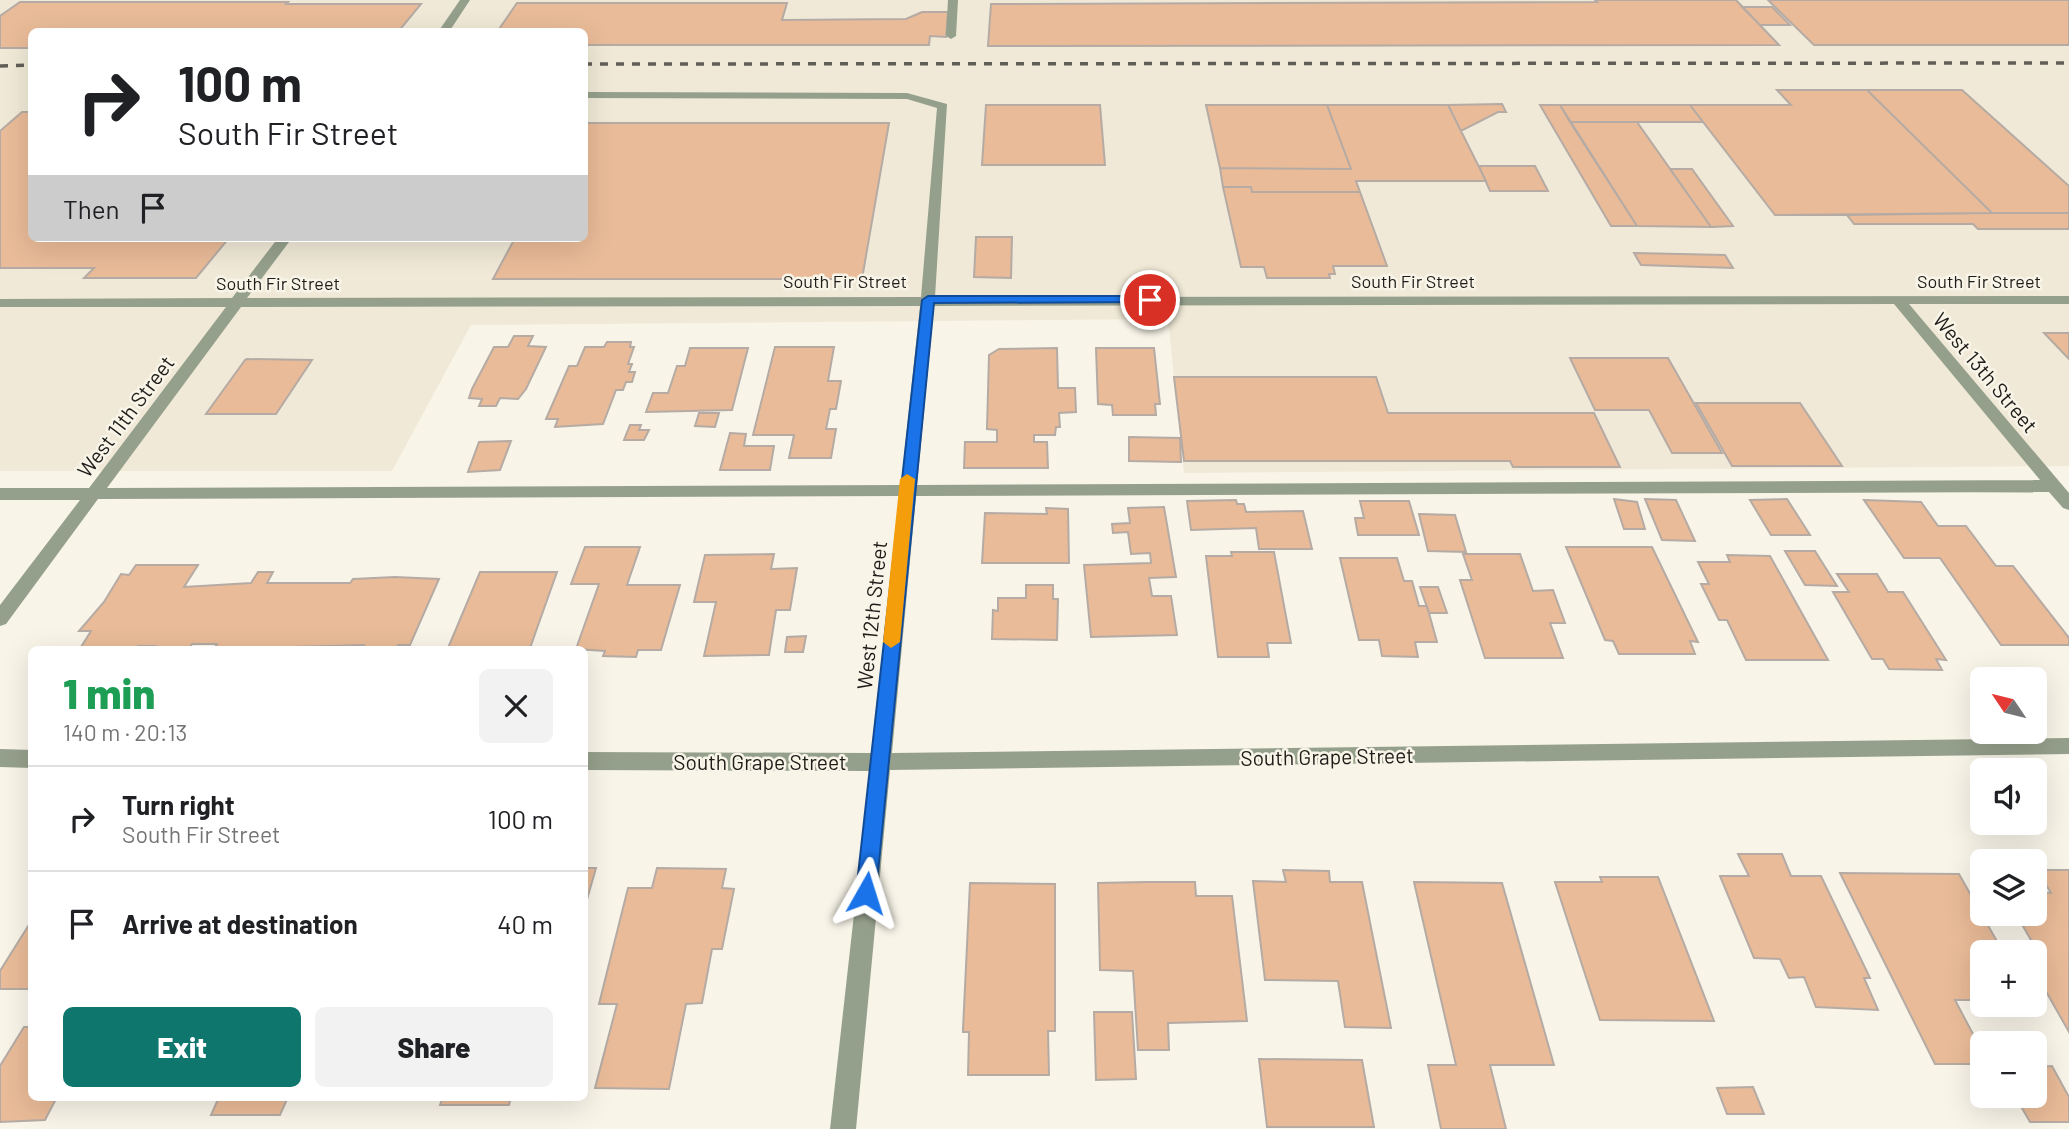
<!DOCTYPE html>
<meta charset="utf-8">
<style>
:root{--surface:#fff;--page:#f2f2f2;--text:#202124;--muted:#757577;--line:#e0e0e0;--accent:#0f766e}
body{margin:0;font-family:Barlow,sans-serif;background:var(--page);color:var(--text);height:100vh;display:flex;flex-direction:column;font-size:26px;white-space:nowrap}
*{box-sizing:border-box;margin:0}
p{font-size:23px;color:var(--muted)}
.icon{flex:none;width:38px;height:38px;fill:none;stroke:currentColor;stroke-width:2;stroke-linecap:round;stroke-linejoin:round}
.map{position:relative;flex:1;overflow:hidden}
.drawer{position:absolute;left:28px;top:646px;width:560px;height:455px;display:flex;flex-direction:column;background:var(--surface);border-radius:10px;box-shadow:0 7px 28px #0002}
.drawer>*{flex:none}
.top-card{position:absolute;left:28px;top:28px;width:560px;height:214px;border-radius:10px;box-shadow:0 7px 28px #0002;background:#fff;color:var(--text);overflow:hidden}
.needle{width:46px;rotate:305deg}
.buttons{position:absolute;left:1970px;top:667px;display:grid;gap:14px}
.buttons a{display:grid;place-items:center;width:77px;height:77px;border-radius:10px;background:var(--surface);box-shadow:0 7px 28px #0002;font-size:35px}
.pin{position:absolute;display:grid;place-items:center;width:60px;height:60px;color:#fff;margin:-30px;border:4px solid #fff;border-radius:50%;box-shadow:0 2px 7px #0007}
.me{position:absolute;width:77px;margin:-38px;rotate:6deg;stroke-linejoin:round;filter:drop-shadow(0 0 5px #0008)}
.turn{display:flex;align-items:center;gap:24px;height:147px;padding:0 35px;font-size:32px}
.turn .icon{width:91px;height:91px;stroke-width:2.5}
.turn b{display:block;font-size:49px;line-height:60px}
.then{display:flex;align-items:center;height:66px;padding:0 35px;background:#0003;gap:14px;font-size:26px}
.round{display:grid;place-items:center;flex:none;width:74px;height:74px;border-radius:10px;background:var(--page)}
.overview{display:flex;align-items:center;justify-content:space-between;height:119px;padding:0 35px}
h1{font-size:42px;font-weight:800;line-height:52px;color:#1e9e55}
.primary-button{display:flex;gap:14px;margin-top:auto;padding:14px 35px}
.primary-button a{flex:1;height:80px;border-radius:10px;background:var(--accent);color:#fff;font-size:28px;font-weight:800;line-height:80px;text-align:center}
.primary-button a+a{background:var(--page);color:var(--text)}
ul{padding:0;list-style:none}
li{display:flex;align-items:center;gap:21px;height:105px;padding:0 35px;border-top:2px solid var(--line)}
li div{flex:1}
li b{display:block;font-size:26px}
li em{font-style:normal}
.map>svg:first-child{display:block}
.built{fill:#f0e9d7;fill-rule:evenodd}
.building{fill:#e9bb98;stroke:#b5aba4;stroke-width:2}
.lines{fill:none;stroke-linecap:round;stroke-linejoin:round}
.minor{fill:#95a08c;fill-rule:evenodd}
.rail{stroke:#605e57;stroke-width:3.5;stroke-dasharray:8 8;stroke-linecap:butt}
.route{fill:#1a73e8;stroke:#114b97;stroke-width:2}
.slow{fill:#f59e0b}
.labels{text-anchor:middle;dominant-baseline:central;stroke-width:5;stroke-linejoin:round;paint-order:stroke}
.far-street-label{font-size:18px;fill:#1e1c18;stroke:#f8f4e8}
.street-label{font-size:21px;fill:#1e1c18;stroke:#f8f4e8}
</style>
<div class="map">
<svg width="2069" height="1129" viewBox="0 0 2069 1129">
<rect width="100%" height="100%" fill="#f8f4e8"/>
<path class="built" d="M0,0H2069V466L1184,473L1168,319L471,325L392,471H0ZM32,32H584V238H32Z"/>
<path class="building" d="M1595,0H1736L1779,45L988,46L991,4L1597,2Z
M1768,0H2069V45H1814Z
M20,2H288L286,4H421L398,32H32V48H0V16Z
M517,3H787L782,20L906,19L922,12H948L946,37L930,36L929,45H584V32H497Z
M1742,7H1772L1790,25H1760Z
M1777,90H1867L1992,213L1775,215L1690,105H1791Z
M1867,90H1962L2069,186V213H1992Z
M1502,104L1506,112H1498L1461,131L1448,105Z
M986,105H1100L1105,165H982Z
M1206,105H1327L1351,169L1220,168Z
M1327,105H1448L1486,181H1356L1360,192H1252L1251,187H1223L1220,168L1351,169Z
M1540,105H1560L1637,226H1611Z
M1560,105H1690L1703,122H1570Z
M22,112H32V238H229L196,278H84L94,268H0V131Z
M1570,122H1637L1711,227L1637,226Z
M584,123H889L862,279H493L515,238H584Z
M1479,166H1535L1548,191H1490Z
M1670,169H1692L1733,226L1711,227Z
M1223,187H1251L1252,192H1360L1387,266H1333L1335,274H1329L1330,278H1267L1264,267H1241Z
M1992,213H2069V229H1978L1973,224H1854L1847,215Z
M976,237H1012L1011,278L974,277Z
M1634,253L1725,255L1733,268L1641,265Z
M2044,333H2069V359Z
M514,336H533L528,346L546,347L526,389L518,399L500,398L496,406H479L482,399L469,398L472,389L494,347H508Z
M607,342H631L630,347H634L628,364H632L629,372H635L632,382H626L623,390H616L603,424L555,427L558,419H546L569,366H577L585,347H604Z
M775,347H834L828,381H841L836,409H830L826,429H836L831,458H789L794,435H753Z
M690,348H748L732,410L646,412L653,393H668L677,366H685Z
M1057,348L1058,388H1075L1076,412L1059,413L1060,427H1056L1055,435H1034V442H1047L1048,468H964L965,442H997V430L987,429L989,355L999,349Z
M1096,348H1154L1160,404H1155L1156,415H1113L1112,405L1098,404Z
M1570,358H1668L1722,453H1672L1649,410H1595Z
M245,360L247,359L312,360L276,414H206Z
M1174,377H1376L1388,413H1594L1620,467H1513L1510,461H1184Z
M1696,403H1800L1842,466H1732Z
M699,413H719L715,427L695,426Z
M630,425H641L639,430H649L644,440H624Z
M730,433L746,434L744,446H774L770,470H720Z
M1129,437L1180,438L1181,462L1129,461Z
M511,441L500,470L468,472L479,442Z
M1614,499L1637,502L1645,529H1624Z
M1645,499L1676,500L1695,541L1662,540Z
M1787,499L1810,535H1771L1750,500Z
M1236,500L1237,504H1244L1246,512L1303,511L1312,549H1259L1256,528L1191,530L1187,501Z
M1864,500L1921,502L1938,526H1966L1996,566H2013L2069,638V645H2001L1940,558H1904Z
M1360,501H1409L1419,535H1358L1355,518H1364Z
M1164,507L1176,577L1149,578L1152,596H1171L1177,635L1091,637L1084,565L1151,563L1150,553L1131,554L1128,532L1113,533L1112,524L1130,523L1128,508Z
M1046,508L1068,509L1069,563H982L985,513L1047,514Z
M1419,514L1455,515L1466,552L1428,551Z
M585,547H640L627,585H680L661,650H638L636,657L603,656L605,651L576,649L599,584H571Z
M1566,547H1652L1698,642L1690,641L1695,654H1619L1613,641L1605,640Z
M1785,551H1815L1837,586L1805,585Z
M1231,552H1274L1291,643H1267L1269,657H1218L1206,556H1232Z
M774,554L771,569L797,568L790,610H776L769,655L704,656L716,602H694L705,555Z
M1463,554H1520L1533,591L1553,590L1565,623H1550L1563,658H1485L1460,580H1472Z
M1727,555L1770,556L1828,660H1746L1727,620H1719L1701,584H1709L1698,562H1730Z
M1340,558H1397L1404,581H1412L1419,606H1427L1437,642H1415L1418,657L1382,656L1379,640H1359Z
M136,565H198L184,587L251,583L258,572H273L267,583H350L353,579L395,577L439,579L410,645H398L396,649H362L364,645L214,649L217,644H192L189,649H153L155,646H138L137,649L81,647L91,631H79L104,602L121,574L129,575Z
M480,572H557L530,648H448Z
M1837,574H1877L1888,592H1903L1946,660L1936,659L1942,670L1889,669L1883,659H1872L1833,592H1849Z
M1026,585H1053V599H1058L1057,640L992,639L993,610L998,611V598H1026Z
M1420,587H1438L1447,613H1429Z
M806,636L803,652H785L787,637Z
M1738,854H1782L1791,876H1821L1870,978H1864L1878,1010L1816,1007L1804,977L1789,978L1780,959L1754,958L1720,876H1749Z
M584,868H596L584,910Z
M657,868L726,869L722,888L734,889L722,949H712L702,1003L686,1004L669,1089L595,1088L617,1004H599L628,888H652Z
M1283,870L1329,871L1330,882H1362L1391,1028L1345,1027L1338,981L1265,980L1253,881L1286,882Z
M2037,870H2069V1032L2035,972V952H2024L2020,946L2035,947L2016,914H2035V892L2051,893Z
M1840,873L1959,874L2003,952H1983V1000H1955L1983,1053V1064H1935Z
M1600,877H1658L1714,1021L1600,1020L1555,882H1602Z
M1146,882H1195L1196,896H1232L1247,1021L1168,1023L1169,1050H1138L1133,971L1100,970L1098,883Z
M1414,882L1502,883L1554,1065H1490L1506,1129H1441L1428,1065H1456Z
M970,883L1055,884V1031H1048L1049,1075H968L969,1032H963V1029Z
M32,920V989H0V971Z
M1094,1012H1132L1136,1079L1096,1080Z
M24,1027H32V1097H57L45,1120L0,1122V1066Z
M1259,1059L1362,1060L1374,1127H1267Z
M2052,1066L2069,1097V1122H2030L2015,1096H2035V1067Z
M1753,1087L1764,1114H1727L1717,1088Z
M219,1097H288L280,1115H211Z
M443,1097H511L509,1105H440Z"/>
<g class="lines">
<path class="minor" d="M460,0H470L449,32H438Z
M948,0H958L956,36L951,39L946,36Z
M584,92L907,93L947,104L935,297L2069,296V304H1909L2069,493V510L2063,508L2049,492L916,496L892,753L2069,738V754L890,770L856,1129H830L870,771L584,770V752L871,753L900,496L98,499L6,624L0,626V605L80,500H0V488H89L226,307H0V299L232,298L278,238H292L247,298L921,297L937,108L907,99L584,98ZM1894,304L2040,480L917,485L934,306ZM920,306L901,485L107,488L241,307Z
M0,749L32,750V768L0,767Z"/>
<path class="rail" d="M584,64L2069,63
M0,66L32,65"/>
</g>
<path class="route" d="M1150,296L1154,297V302L934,303L876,893L873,900L866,902L859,900L856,893L922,300L928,296Z"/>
<path class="slow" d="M907,474L915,479L900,642L891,648L883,642L900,479Z"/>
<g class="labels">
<g class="far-street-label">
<text x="845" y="281">South Fir Street</text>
<text x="1413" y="281">South Fir Street</text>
<text x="1979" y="281">South Fir Street</text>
<text x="278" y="283">South Fir Street</text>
</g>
<g class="street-label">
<text transform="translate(1986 372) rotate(50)">West 13th Street</text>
<text transform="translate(125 416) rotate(-53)">West 11th Street</text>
<text transform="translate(871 615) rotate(-84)">West 12th Street</text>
<text transform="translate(1327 756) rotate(-1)">South Grape Street</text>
<text x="760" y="761">South Grape Street</text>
</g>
</g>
</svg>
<div class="buttons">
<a><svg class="needle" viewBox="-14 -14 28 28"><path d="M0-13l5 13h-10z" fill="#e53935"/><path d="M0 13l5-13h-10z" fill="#757577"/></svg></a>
<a><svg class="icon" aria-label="sound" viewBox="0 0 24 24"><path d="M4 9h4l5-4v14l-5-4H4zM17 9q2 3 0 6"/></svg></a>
<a><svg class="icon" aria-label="layers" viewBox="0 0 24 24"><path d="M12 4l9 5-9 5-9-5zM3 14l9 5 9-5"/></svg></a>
<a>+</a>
<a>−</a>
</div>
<div class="pin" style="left:1150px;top:300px;background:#d93025"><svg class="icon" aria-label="arrive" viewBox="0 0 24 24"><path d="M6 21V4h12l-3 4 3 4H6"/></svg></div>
<svg class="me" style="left:866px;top:893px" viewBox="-20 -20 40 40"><path d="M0-17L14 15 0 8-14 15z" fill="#1a73e8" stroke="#fff" stroke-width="4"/></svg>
<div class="top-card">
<div class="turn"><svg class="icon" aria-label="right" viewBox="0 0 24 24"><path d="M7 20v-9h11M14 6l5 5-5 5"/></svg><div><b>100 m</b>South Fir Street</div></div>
<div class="then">Then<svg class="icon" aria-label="arrive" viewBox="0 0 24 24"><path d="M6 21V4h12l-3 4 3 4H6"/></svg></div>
</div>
<section class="drawer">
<div class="overview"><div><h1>1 min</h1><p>140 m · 20:13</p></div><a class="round"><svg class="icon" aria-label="close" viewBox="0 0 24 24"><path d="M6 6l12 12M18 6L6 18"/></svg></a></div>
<ul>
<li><svg class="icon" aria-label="right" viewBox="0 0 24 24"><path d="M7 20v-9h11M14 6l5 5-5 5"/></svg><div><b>Turn right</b><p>South Fir Street</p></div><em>100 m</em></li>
<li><svg class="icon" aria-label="arrive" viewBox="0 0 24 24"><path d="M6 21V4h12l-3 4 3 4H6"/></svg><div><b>Arrive at destination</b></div><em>40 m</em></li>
</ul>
<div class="primary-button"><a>Exit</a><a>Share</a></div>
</section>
</div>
